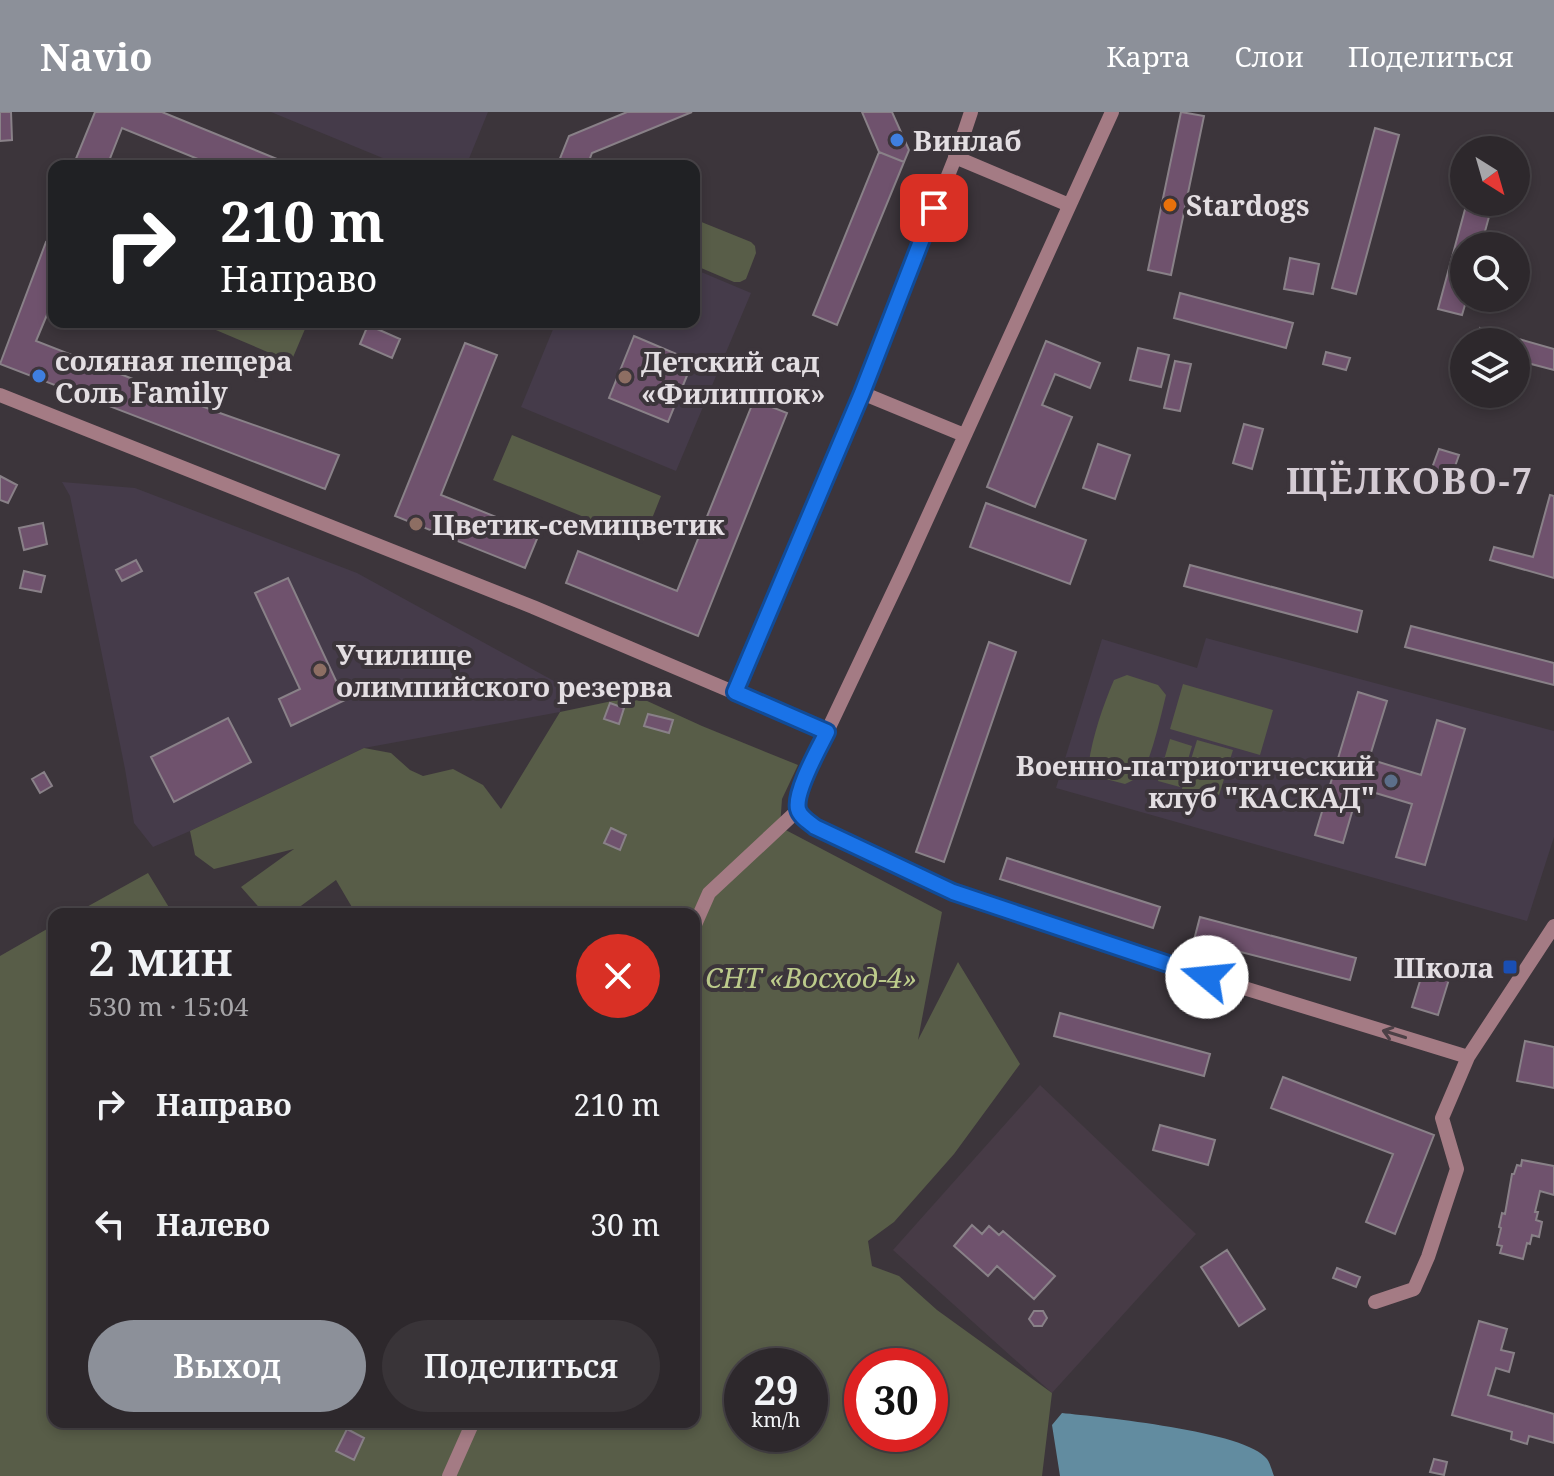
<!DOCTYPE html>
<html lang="ru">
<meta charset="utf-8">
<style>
:root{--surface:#2d282c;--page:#393438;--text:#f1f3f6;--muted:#a7a6a9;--line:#484448;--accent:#8c9099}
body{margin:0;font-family:"Noto Serif",serif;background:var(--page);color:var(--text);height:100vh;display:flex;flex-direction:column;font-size:30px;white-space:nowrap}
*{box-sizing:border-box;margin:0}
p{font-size:26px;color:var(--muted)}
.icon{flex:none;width:44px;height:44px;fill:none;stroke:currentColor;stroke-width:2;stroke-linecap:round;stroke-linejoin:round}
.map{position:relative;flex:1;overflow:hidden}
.details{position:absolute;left:48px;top:796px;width:652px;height:520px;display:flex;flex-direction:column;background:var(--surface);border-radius:16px;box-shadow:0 4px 12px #0003,0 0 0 2px var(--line)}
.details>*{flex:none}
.hud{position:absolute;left:48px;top:48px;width:652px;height:168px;border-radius:16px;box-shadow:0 4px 12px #0003,0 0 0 2px var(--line);background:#202124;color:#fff;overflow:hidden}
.needle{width:52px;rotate:143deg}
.controls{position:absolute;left:1450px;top:24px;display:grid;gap:16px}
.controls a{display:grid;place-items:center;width:80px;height:80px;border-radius:50%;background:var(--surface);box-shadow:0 4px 12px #0003,0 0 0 2px var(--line);font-size:40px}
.speed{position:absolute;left:724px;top:1236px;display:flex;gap:16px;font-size:40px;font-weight:700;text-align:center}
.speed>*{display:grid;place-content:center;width:104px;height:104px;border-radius:50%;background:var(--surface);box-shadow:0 4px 12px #0003,0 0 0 2px var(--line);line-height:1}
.speed small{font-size:20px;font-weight:400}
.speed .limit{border:12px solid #d22;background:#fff;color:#111}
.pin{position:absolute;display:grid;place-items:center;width:68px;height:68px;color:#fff;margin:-34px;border-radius:16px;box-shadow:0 4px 12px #0006}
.me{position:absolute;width:88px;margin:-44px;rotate:287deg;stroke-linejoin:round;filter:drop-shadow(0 0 6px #0008)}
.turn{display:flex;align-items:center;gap:28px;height:168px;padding:0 40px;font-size:36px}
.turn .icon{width:104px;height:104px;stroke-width:2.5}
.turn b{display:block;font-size:56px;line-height:68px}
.round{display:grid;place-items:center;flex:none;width:84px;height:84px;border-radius:42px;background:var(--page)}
.summary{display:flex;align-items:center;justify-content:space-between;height:136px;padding:0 40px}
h1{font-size:48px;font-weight:600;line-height:60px}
.action{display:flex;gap:16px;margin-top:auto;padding:16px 40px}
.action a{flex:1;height:92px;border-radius:48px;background:var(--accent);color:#fff;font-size:32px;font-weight:600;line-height:92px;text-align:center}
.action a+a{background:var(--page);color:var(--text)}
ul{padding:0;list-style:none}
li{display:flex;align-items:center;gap:24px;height:120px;padding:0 40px}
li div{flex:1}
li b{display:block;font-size:30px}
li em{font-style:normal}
header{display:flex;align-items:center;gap:48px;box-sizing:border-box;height:112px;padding:0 40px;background:var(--accent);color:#fff}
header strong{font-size:38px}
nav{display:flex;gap:44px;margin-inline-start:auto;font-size:28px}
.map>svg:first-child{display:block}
.built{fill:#473b46}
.education{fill:#453b4a}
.green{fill:#585d48;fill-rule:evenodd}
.water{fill:#628ca0}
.building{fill:#6f526d;stroke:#898188;stroke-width:2}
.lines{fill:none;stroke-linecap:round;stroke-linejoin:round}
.minor{stroke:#a47b84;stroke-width:14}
.oneway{stroke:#4c4046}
.route-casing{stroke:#114b97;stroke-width:20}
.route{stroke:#1a73e8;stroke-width:14}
.shop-dot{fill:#3f7fe0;stroke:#3c353b;stroke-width:3}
.food-dot{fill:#e8710a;stroke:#3c353b;stroke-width:3}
.education-dot{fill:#8d6e63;stroke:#3c353b;stroke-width:3}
.service-dot{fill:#5c6f8a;stroke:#3c353b;stroke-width:3}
.transit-dot{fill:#1a4fb4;stroke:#3c353b;stroke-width:3}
.labels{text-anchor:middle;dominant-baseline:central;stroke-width:8;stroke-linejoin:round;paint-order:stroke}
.poi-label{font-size:28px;font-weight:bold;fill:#e3dee2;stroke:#3c353b;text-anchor:start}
.park-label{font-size:28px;font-style:italic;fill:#bccb8b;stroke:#3c353b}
.district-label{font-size:36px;font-weight:bold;letter-spacing:2px;fill:#d4cbd3;stroke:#3c353b}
</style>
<header>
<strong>Navio</strong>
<nav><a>Карта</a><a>Слои</a><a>Поделиться</a></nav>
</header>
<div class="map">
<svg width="1554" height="1364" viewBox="0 0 1554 1364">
<rect width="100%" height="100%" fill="#3c353b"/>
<path class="built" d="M1040,973L1196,1122L1052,1281L893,1138Z"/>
<path class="education" d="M271,0H488L466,54H402Z
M694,157L751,181L676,359L521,295L556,210H694Z
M62,370L135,376L357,461L563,574L560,600L364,636L190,719L153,735L134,711L125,657L70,384Z
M1206,526L1554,619V725L1527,809L1056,676L1102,527L1197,556Z"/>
<path class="green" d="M694,107L751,130L755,134L756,141L746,167L740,170H734L694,153Z
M197,210H308L291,250Z
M512,323L661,384L643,429L493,368Z
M1127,563L1158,573L1166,583C1162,600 1151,648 1142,661C1137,666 1132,669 1125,672L1094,664L1088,656C1092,626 1102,596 1114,568Z
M1183,572L1273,598L1260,643L1170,617Z
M617,588H645L702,614L798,653L782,687L780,715L942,800L918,928L958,850L1020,952L954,1042L894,1110L868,1129L872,1154L899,1164L937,1198L1052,1281L1042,1364H0V844L54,813V1310H694V802H356L336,768L290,802H265L241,775L294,737L214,757L195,743L190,719L364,636L391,641L410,658L423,664L453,657L483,673L501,697L560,600ZM742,1254H810V1322H742ZM862,1254H930V1322H862Z
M1170,627L1192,634L1180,675L1158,669Z
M1197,628L1233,638L1216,693L1180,683Z
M148,761L173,802H74Z"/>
<path class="water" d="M1062,1301C1099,1305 1247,1319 1267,1347C1270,1351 1272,1359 1274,1364H1060L1052,1313Z"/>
<path class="building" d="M0,0H11L12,28L0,29Z
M95,0H162L294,54H215L122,16L107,54H73Z
M627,0H692L592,41L587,54H557L569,24Z
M862,0H892L909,38L904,50L879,40Z
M1181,0L1204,4L1171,163L1148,158Z
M1375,16L1399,23L1356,182L1332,176Z
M879,40L904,50L837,213L813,203Z
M1467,90H1493L1481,134H1464V186H1467L1462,203L1438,197Z
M46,130L54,133V186L36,229L217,300L339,343L325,377L0,252Z
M1290,146L1319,152L1313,182L1284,177Z
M1180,181L1293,211L1286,236L1174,206Z
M368,213L400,227L392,246L360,232Z
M1480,216L1554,237V258L1516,248V230H1477Z
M634,224L693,249L668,310L609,286Z
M1046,229L1100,251L1090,276L1055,262L1042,293L1072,305L1035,395L987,375Z
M465,231L497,243L441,383L539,422L525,456L395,404Z
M1138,236L1169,243L1161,275L1130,268Z
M1326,240L1350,246L1346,258L1323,252Z
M1175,249L1191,252L1180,299L1164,296Z
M754,288L787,301L698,524L566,471L578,439L677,479Z
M1244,312L1263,317L1252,357L1233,351Z
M1098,332L1130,343L1115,387L1083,376Z
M1439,337L1459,343L1452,363L1432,356Z
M0,364L17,373L8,391L0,388Z
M1550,383L1554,384V466L1490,448L1494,435L1533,445Z
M986,391L1086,428L1070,472L970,435Z
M43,411L47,432L24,438L19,416Z
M136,448L142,459L122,469L116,458Z
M1190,453L1362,499L1357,520L1184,474Z
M24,459L45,464L41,480L20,476Z
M288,466L345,588L291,614L279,587L300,577L255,481Z
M1411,514L1554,551V573L1405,535Z
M989,530L1016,540L944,750L916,740Z
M1358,580L1387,589L1369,647L1421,663L1437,608L1465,617L1425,753L1396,745L1412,692L1359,676L1343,731L1315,723Z
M610,591L624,596L619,612L604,607Z
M648,602L673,608L669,621L644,614Z
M228,606L251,650L174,690L151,645Z
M44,660L52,674L40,681L32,667Z
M611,716L626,723L620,738L604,731Z
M1007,746L1160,795L1153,816L1000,767Z
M1200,805L1356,846L1350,868L1194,828Z
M1424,856L1450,864L1438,903L1412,895Z
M1060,901L1210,942L1204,964L1054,924Z
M1525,929L1554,935V976L1517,969Z
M1283,965L1434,1023L1395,1122L1366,1110L1393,1042L1271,996Z
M1160,1013L1215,1028L1208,1053L1153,1038Z
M1522,1048L1554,1054V1083L1540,1079L1535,1100H1538L1536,1108L1542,1110L1539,1125L1532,1123L1530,1132L1527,1131L1523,1147L1500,1141L1502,1134L1497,1133L1501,1116L1499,1115L1502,1101L1505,1102L1512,1062H1514L1517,1053L1521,1054Z
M972,1113L982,1122L989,1114L999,1123L1003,1119L1055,1164L1034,1187L997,1154L988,1164L954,1134Z
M1227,1138L1265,1197L1239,1214L1201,1155Z
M1337,1156L1360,1165L1356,1175L1333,1166Z
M1034,1199H1043L1047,1206L1042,1214H1034L1029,1207Z
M1479,1209L1507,1217L1501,1238L1514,1241L1509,1260L1496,1256L1488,1283L1554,1302V1331L1529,1324L1527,1332L1511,1327L1512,1320L1452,1303Z
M347,1317L364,1326L354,1348L336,1339Z
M1434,1347L1447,1350L1444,1363L1430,1360Z"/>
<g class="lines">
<path class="minor" d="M1112,0L905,455L806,664C797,689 792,698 815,715L953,780L1169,853L1468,945
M955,45L1069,93
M862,281L964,323
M0,283L533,495L827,620
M735,580L857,292L959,36L971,0
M694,815L709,781L798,698
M1375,1190L1414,1177L1428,1145L1457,1057L1442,1006L1468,945L1554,814
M449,1364L473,1310"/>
</g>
<defs><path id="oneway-shaft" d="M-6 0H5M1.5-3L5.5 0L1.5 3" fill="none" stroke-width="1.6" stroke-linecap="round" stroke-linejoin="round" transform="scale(2)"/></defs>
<use class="oneway" href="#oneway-shaft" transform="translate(1394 922) rotate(-163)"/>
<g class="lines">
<defs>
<path id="route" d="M934,96L862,281L735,580L827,620C819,636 794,680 798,697C800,705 809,710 815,715L953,780L1207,865"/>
</defs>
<use href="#route" class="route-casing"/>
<use href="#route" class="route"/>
</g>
<g class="shop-dot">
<circle cx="897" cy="28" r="8"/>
<circle cx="39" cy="264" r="8"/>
</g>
<circle class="food-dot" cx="1170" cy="93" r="8"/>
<g class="education-dot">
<circle cx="625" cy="265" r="8"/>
<circle cx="416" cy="412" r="8"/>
<circle cx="320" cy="558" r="8"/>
</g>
<circle class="service-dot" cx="1391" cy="669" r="8"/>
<rect class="transit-dot" x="1502" y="847" width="16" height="16" rx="4"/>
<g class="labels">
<g class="poi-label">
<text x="913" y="28">Винлаб</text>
<text x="1186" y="93">Stardogs</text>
<text x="55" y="248">соляная пещера<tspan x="55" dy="32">Соль Family</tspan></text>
<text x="641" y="249">Детский сад<tspan x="641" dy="32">«Филиппок»</tspan></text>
<text x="432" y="412">Цветик-семицветик</text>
<text x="336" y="542">Училище<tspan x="336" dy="32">олимпийского резерва</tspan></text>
<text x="1375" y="653" text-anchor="end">Военно-патриотический<tspan x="1375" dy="32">клуб "КАСКАД"</tspan></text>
<text x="1494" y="855" text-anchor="end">Школа</text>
</g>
<g class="park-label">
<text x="811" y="865">СНТ «Восход-4»</text>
</g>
<g class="district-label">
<text x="1410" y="368">ЩЁЛКОВО-7</text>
</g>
</g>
</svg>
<div class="controls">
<a><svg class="needle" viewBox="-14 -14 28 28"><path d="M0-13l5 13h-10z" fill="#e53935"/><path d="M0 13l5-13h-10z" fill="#a7a6a9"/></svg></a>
<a><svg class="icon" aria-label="search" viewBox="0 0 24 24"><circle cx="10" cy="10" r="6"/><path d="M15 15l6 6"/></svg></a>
<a><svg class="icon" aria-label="layers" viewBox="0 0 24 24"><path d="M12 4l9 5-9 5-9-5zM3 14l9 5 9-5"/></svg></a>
</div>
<div class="speed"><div>29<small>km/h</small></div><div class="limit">30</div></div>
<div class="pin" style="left:934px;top:96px;background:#d93025"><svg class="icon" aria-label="arrive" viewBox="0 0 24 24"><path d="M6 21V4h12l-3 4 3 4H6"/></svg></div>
<svg class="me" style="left:1207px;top:865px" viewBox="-20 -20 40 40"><circle r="19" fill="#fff"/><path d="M0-13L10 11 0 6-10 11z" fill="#1a73e8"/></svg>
<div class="hud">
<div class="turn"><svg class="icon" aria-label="right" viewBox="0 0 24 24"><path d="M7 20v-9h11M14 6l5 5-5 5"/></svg><div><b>210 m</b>Направо</div></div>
</div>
<section class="details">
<div class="summary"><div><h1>2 мин</h1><p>530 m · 15:04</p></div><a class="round" style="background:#d93025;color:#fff"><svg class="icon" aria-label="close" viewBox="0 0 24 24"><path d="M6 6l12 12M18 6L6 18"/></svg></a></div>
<ul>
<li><svg class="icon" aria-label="right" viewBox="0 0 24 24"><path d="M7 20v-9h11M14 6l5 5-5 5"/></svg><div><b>Направо</b></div><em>210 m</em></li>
<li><svg class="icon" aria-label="left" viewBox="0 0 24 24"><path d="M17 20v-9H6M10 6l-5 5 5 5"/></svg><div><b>Налево</b></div><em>30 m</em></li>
</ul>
<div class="action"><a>Выход</a><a>Поделиться</a></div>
</section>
</div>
